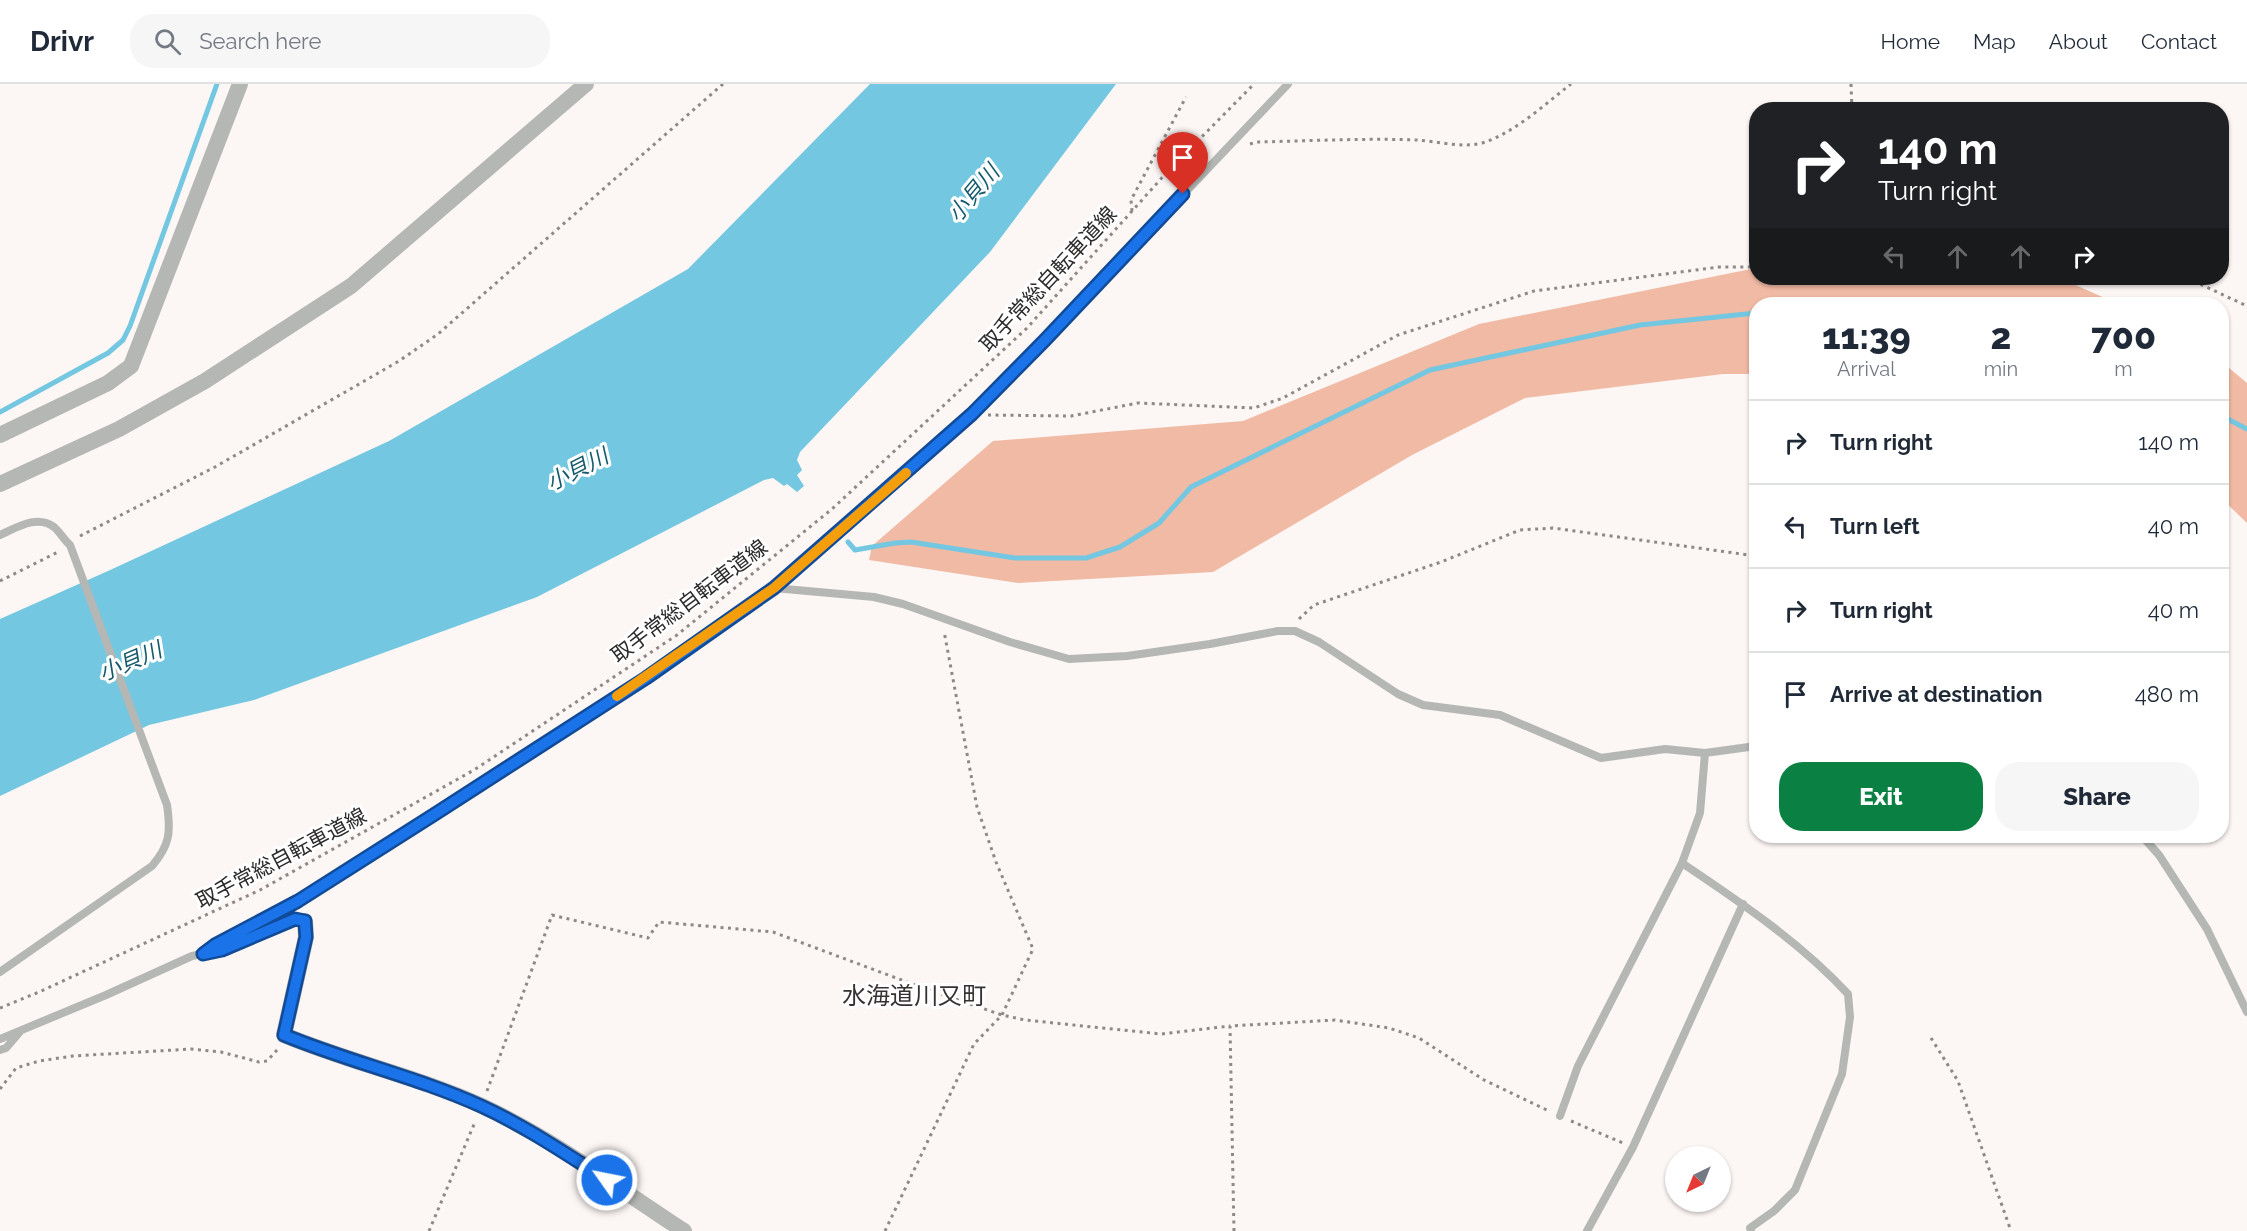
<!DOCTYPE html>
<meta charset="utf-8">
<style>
:root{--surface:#fff;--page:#f6f6f7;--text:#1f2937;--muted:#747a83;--line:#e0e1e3;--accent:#0b8043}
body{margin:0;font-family:Raleway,"Noto Sans JP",sans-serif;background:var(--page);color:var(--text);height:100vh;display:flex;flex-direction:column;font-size:22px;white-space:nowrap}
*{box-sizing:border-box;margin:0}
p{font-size:20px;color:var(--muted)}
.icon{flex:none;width:33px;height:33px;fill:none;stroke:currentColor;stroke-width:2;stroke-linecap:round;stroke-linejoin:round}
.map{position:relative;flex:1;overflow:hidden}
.panel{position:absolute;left:1749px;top:213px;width:480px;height:546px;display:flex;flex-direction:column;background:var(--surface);border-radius:24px;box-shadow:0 2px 4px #0004}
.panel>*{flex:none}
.banner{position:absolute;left:1749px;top:18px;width:480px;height:183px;border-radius:24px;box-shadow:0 2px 4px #0004;background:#202124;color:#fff;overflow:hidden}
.needle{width:39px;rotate:223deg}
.tools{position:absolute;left:1665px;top:1062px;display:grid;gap:12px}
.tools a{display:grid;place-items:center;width:66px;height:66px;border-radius:50%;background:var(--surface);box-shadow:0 2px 4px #0004;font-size:30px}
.pin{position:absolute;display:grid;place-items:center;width:51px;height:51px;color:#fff;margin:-62px -26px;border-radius:50% 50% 50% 0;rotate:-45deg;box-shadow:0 0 6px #0007}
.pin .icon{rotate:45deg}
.me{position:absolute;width:66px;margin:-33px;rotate:303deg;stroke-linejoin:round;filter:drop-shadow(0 0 4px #0008)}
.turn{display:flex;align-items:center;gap:21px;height:126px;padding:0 30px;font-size:27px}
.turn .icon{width:78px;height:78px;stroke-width:2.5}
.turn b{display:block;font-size:42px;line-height:51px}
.lanes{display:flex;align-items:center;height:57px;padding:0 30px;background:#0003;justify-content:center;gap:30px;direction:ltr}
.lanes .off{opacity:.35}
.eta{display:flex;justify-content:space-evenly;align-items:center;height:102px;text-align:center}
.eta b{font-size:36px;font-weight:800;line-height:42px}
.primary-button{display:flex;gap:12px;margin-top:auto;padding:12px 30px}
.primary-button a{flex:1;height:69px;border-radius:24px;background:var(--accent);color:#fff;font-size:24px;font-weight:800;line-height:69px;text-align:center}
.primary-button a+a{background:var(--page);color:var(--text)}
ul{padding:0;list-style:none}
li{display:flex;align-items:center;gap:18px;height:84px;padding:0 30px;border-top:2px solid var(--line)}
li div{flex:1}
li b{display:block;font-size:22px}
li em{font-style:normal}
header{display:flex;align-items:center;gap:36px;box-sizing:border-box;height:84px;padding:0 30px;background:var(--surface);border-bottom:2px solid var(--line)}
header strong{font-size:28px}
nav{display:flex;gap:33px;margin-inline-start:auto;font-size:21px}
.search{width:420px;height:54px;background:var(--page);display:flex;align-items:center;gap:15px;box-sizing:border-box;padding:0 21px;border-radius:24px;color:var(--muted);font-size:22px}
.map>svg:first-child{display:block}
.green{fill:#f1baa4}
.water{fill:#74c7e0}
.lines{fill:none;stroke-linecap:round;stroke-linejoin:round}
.stream{stroke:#74c7e0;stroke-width:5}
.path{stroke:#8d8988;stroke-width:3;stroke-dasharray:3 4.5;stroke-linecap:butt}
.service{stroke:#b5b7b5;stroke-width:8}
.minor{stroke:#b5b7b5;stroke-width:16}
.route-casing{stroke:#114b97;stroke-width:15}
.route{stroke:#1a73e8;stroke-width:10}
.slow{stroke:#f59e0b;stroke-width:10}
.labels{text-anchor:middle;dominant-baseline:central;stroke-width:6;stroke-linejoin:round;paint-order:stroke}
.street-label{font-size:21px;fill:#2d2b2a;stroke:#fff}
.water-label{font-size:22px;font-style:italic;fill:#165b6d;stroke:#fff}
.quarter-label{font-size:24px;fill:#373231;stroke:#fff}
</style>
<header>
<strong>Drivr</strong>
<div class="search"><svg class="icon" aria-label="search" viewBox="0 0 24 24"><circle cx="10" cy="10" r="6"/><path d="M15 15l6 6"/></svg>Search here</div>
<nav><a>Home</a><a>Map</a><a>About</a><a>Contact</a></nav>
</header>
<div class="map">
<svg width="2247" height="1147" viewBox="0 0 2247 1147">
<rect width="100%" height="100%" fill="#fcf6f4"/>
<path class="green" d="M1756,184V194H2060L2118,220H1756V290H1723L1525,314L1412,371L1213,488L1018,499L869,476L872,462L993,357L1243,337L1479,240Z
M2222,278L2247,299V439L2222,415Z"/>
<path class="water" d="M870,0H1116L990,168L800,368L797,376L802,386L797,391L804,402L797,408L787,400L784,402L773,394L764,396L537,513L254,616L149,641L0,712V535L108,487L389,357L688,185Z"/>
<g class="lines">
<path class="stream" d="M0,328L108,269L123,256L130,242L217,0
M2222,332L2247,345
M848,458L855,466L895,459L911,458L1015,474H1086L1120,463L1159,439L1191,403L1430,286L1640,241L1756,229"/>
<path class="path" d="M1851,0L1852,26
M1250,60L1256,58C1309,57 1363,54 1416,56C1438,57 1466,66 1488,57C1519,45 1545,20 1571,0
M1132,127L1131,116L1186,13
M2187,194L2247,222
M988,331L1071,332L1138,319L1254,324L1283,314L1398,251L1534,207L1719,183H1756
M80,452L215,383L399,277L438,250L723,0
M0,497L60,467
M1299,535L1314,521L1441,478L1520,446L1553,444L1756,472
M0,924L39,908L260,806L474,686L677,551L832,425L1027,244L1168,87L1254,0
M1931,954L1958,997L2011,1147
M0,1005L16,984L39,977L73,972L191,965L221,968L259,978L267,977L277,966
M487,1007L552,831L648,854L659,838L773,848L923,904L1002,931L1025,936L1161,950L1230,942
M1571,1037L1623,1059
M429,1147L475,1038
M885,1147L974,960L1002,931L1033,865L996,778L977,723L944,547
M1234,1147L1230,942L1335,936L1389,944L1419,954L1484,996L1549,1027"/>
<path class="service" d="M0,451C16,444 37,430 54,443C60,448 64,456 70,461L167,721C171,748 170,761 152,782L0,888
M774,504L874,513L903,520L1010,558L1069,575L1127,572L1210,560L1278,547H1295L1319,558L1398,610L1423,621L1500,631L1601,674L1665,665L1705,669L1756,662
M2142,752L2159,771L2207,845L2247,928
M1682,779C1740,818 1800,858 1848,910L1850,933L1842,990L1795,1106L1774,1127L1750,1144L1751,1147
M203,870L215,861L298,817L435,730L646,594L774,504L972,330L1045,256L1288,0
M0,955L106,911L192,872L222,866L295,835L305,837
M0,966L6,964L19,949
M1560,1032L1578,982L1682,779L1700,729L1705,669
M1587,1147L1633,1063L1743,820"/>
<path class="minor" d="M0,351L108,299L131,282L240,0
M0,400L119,345L205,297L351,202L586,0
M305,837L306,853L284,951C349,978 418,993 482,1022C553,1055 618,1104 684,1147"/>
</g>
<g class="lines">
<defs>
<path id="route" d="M607,1096C566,1070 525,1042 481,1022C417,993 349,978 284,951L306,853L305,837L295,835L222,866L203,870L215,861L298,817L435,730L646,594L774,504L972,330L1045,256L1183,110"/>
</defs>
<use href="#route" class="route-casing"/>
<use href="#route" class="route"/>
<path class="slow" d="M617,612L774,504L906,389"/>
</g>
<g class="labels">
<g class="street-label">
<text transform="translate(1048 195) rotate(-47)">取手常総自転車道線</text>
<text transform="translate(689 517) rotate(-37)">取手常総自転車道線</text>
<text transform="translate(281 774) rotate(-28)">取手常総自転車道線</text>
</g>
<g class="water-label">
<text transform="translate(973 109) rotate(-50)">小貝川</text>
<text transform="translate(577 385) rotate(-27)">小貝川</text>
<text transform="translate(130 577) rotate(-23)">小貝川</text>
</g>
<g class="quarter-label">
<text x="914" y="911">水海道川又町</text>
</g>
</g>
</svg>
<div class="tools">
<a><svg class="needle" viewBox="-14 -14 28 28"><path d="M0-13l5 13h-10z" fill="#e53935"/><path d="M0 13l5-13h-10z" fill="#747a83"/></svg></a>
</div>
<div class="pin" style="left:1183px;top:110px;background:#d93025"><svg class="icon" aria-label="arrive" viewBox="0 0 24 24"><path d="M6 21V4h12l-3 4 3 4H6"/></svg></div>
<svg class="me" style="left:607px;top:1096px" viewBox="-20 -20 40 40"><circle r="17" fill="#1a73e8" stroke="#fff" stroke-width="3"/><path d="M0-11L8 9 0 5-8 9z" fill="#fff"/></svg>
<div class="banner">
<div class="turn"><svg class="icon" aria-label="right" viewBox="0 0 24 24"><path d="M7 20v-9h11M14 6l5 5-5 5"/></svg><div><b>140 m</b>Turn right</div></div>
<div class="lanes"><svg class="icon off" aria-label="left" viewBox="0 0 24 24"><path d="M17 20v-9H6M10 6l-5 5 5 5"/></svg><svg class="icon off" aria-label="ahead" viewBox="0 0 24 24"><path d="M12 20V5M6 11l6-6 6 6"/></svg><svg class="icon off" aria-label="ahead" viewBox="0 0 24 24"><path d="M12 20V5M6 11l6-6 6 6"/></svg><svg class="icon" aria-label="right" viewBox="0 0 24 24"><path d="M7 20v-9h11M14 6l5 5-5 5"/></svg></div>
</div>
<section class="panel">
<div class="eta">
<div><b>11:39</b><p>Arrival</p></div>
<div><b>2</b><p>min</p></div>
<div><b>700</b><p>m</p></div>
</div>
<ul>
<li><svg class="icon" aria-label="right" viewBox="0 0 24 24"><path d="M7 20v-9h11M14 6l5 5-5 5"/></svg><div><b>Turn right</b></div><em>140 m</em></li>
<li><svg class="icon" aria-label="left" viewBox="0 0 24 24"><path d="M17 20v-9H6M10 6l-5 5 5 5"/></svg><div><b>Turn left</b></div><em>40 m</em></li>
<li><svg class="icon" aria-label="right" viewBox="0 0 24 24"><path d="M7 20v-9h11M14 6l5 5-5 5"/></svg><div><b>Turn right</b></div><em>40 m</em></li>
<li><svg class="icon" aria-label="arrive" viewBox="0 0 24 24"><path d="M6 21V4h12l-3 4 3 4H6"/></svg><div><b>Arrive at destination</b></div><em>480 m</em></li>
</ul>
<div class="primary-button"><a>Exit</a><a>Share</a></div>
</section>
</div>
